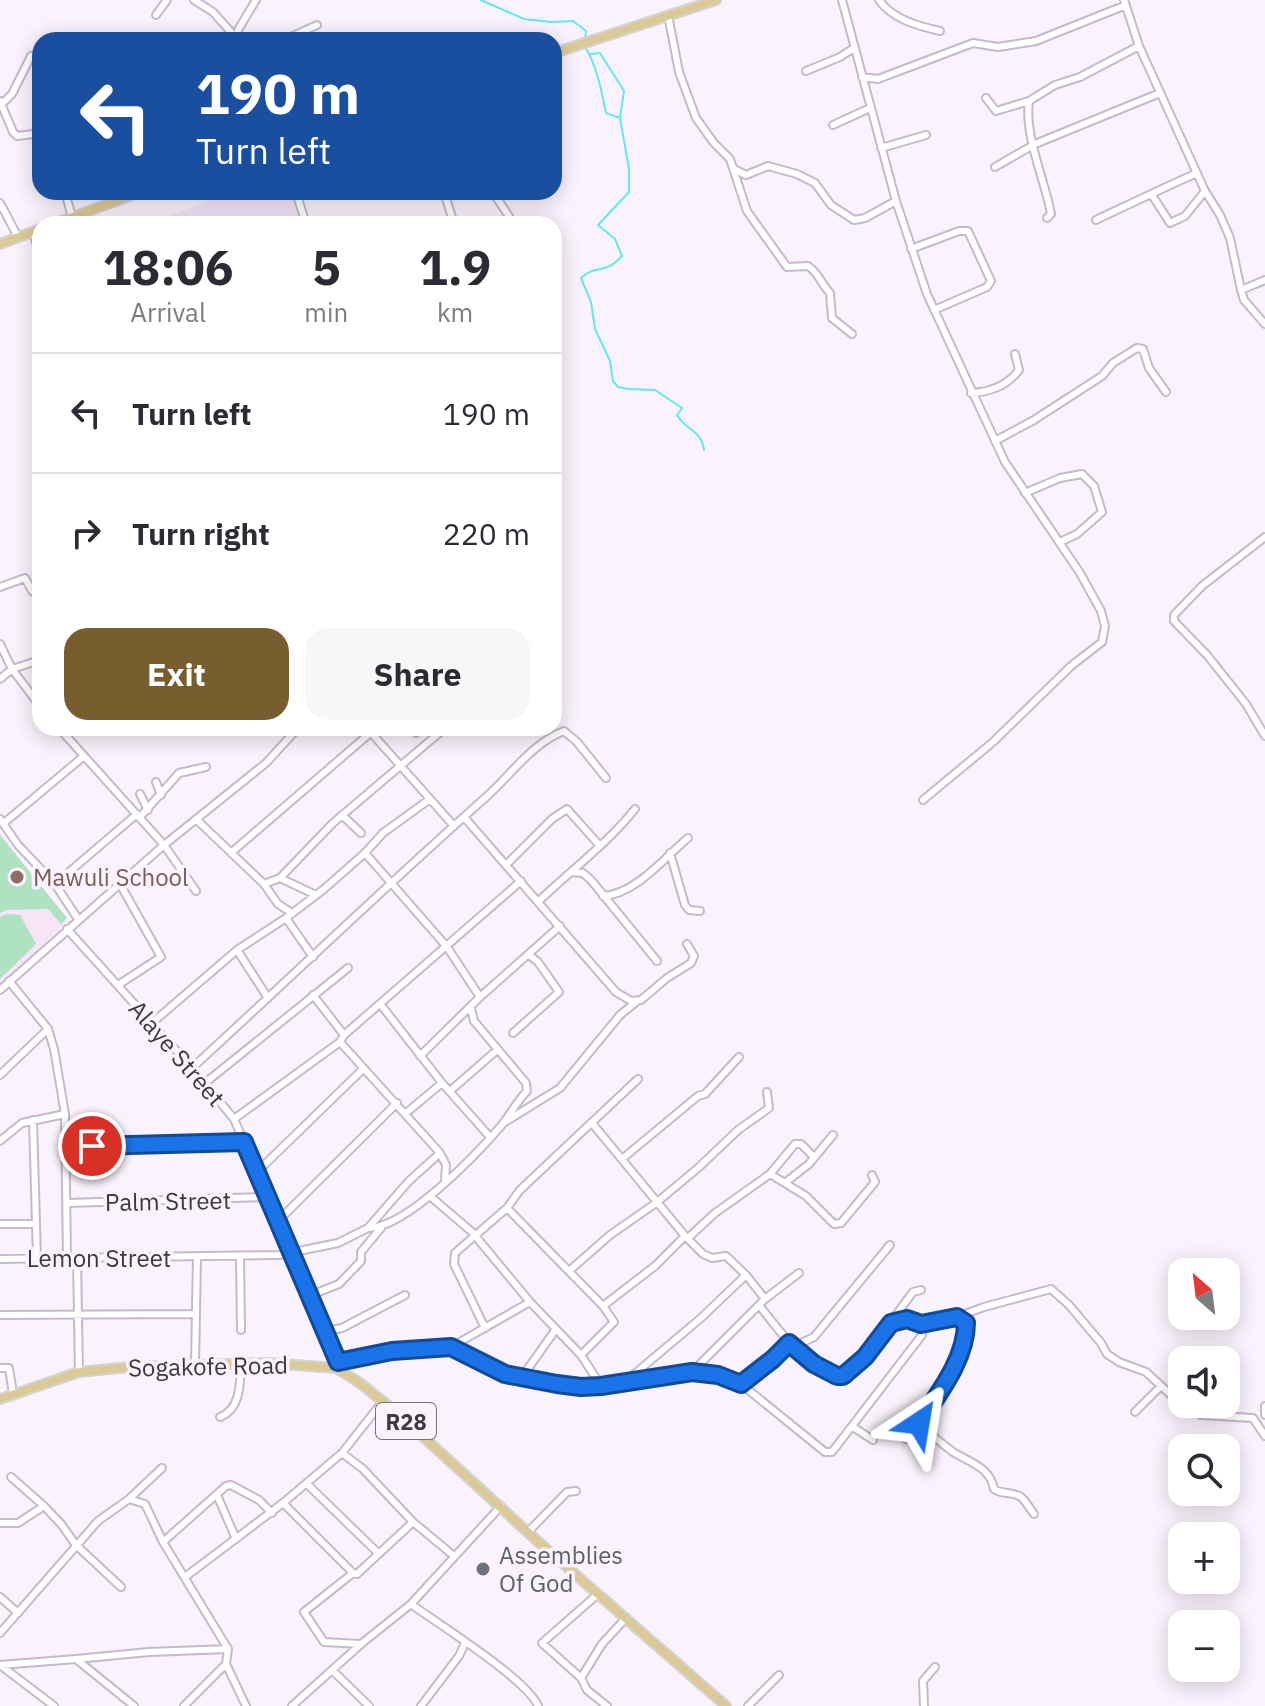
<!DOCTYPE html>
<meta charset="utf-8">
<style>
:root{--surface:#fff;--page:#f7f7f7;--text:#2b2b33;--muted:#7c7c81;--line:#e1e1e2;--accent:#785d2f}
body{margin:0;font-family:"IBM Plex Sans",sans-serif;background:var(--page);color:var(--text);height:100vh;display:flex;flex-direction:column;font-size:30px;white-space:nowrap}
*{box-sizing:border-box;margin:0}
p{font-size:26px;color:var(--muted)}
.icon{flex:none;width:44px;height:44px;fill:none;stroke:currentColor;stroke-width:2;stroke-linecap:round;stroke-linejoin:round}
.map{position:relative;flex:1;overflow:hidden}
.panel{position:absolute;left:32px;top:216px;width:530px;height:520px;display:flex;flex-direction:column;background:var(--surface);border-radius:24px;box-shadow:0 4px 20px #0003}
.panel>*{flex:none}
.hud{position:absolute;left:32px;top:32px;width:530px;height:168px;border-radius:24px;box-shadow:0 4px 20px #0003;background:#1a4fa0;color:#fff;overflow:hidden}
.needle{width:52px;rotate:332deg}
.buttons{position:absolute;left:1168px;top:1258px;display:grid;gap:16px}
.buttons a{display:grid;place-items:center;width:72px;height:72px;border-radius:16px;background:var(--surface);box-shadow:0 4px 20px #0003;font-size:40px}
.pin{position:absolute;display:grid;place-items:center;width:68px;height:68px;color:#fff;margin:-34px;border:4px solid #fff;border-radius:50%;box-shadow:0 2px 8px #0007}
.me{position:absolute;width:88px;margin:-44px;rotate:33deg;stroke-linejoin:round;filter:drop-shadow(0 0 6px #0008)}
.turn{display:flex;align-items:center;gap:28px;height:168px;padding:0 32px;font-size:36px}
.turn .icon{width:104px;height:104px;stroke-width:2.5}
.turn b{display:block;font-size:56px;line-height:68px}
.eta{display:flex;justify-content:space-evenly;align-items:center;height:136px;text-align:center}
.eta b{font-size:48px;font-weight:700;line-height:56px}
.button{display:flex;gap:16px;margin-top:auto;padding:16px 32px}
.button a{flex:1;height:92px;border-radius:24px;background:var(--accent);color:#fff;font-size:32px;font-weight:700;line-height:92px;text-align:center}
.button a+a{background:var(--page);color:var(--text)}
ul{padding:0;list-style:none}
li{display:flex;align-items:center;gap:24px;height:120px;padding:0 32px;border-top:2px solid var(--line)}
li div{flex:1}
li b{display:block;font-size:30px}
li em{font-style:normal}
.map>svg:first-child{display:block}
.education{fill:#f7e5f7}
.medical{fill:#f4e6fa}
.green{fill:#aee2c1}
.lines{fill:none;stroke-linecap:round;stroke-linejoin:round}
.stream{stroke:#65e7ef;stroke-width:2}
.minor-casing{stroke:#c5bac9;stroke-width:10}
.major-casing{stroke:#d4d3d5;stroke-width:12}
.minor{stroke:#fff;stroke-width:6}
.major{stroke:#dcca96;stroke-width:8}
.route-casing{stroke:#114b97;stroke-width:20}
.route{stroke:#1a73e8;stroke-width:14}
.education-dot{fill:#8d6e63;stroke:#faf3fd;stroke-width:3}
.worship-dot{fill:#6b7280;stroke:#faf3fd;stroke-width:3}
.labels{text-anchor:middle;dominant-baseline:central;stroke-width:7;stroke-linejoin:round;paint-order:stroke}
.shield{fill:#faf3fd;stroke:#757077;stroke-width:2}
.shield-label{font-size:22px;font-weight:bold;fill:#3c383e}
.education-label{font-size:24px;fill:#785e54;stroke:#faf3fd;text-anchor:start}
.street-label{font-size:24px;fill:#3c383e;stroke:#faf3fd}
.worship-label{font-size:24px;fill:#5b616d;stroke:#faf3fd;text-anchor:start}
</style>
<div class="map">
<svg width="1265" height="1706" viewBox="0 0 1265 1706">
<rect width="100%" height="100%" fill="#faf3fd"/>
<path class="education" d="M0,832L67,922L0,985Z"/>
<path class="medical" d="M235,192H290L301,224H146Z"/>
<path class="green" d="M0,835L67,918L61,924L48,909L7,910L0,913Z
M7,914L20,915L36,944L0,979V917Z"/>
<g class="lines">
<path class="stream" d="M481,0L524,19L552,22L573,21L586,31L585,39
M585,47C596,63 602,93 606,113L620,118L629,169V192L598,225L615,239L622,256C604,276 595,264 581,278L591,302L595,329L610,361L613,381L618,387L628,389L655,390L682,408L677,415C686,431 701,429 704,450
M591,54L600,53L624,91L620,117"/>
<defs>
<path id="minor" d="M194,0L213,12L238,40
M842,0L896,201L927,294L1005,462L1080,573L1101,611L1105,626L1102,642L1071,666L993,742L923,800
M879,0C892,19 918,26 940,31
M1124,0L1139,46L1205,191L1220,215L1230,238L1241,290L1265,280
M156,15L167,0
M668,15L679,72L696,118L714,143L730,159L747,211L787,267L808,266C818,272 822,285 830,293L832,318L852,334
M120,37L123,40
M237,39L238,30L256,0
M284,40L317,25
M806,71L840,57L854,48
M862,77L878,79L973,43L998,47L1036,41L1126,5
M986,98L996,111L1029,101
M0,101L13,132L17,136L33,134L40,129
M2,104L12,94L31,56
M833,125L870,108
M881,148L926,135
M995,167L1035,144L1160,93
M734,169L746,175L768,166L797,174L815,183L831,205L854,220L865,218L896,201
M65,192L72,217
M296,192L306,224
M444,192L454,224
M493,192L514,224
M1152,195L1170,223L1185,216L1205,191
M0,203L18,237
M1047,218L1051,214C1045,180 1024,136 1029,101L1055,85L1080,77L1139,46
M1096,220C1130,204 1163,188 1197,173
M33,232L40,255
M911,249L959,231H968L991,281L987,287L934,310
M1241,290L1244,300L1265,324
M971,393C991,392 1007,386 1019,370L1015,354
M995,441L1034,420L1102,376L1113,363L1137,348L1143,349L1149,368L1166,392
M1025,493L1060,478L1082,474L1094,486L1102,512L1077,534L1060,542
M1265,537L1202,586L1174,615V621L1207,655L1246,704L1265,736
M0,587L25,578L32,591L40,595
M0,644L12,669L40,706
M0,679L12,669L40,660
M367,728L454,826
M412,728L416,733
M156,782L161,795
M140,794L148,810
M342,815L361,833
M140,817L179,773L206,767
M464,817L616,992L631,1001L641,1000L667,978L691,963L694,956L687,944
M0,819L18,845L55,884L78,919
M197,820L264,884L278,904L292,913
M4,823L84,756
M232,852L376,728
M365,853L447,947L480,997
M670,853L685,905L689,910L700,911
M507,864L552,819L567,809L600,846
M571,872L583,873L591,880L657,961
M280,878L316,895
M55,884L137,814
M264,884L280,878L333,823L445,728
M196,891L164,845L266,763L298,728
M603,896C636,894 664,858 688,838
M539,901C571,870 607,844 635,809
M286,918L313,957
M67,929L192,1068L234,1119L311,1295L337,1365
M237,950L268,998
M118,985L161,957L120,884
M0,990L164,845L59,728
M313,995L344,1035
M381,1005L442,1083L490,1137
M152,1023L237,950L286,918L324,889L365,853L383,833L430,799
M513,1033L559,992L538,962L529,955
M340,1042L440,1153L446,1165L445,1181
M420,1056L480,997L560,926
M192,1068C290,978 386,886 485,798C510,776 532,743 564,731L577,742L606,778
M0,1075L48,1029
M205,1083L348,968
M450,1091L497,1050
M406,1113L442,1083
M65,1114L67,1258
M234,1119L340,1042L344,1035L521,881
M33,1120L37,1259
M505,1122L560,1088L620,1015L636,1002
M592,1123L685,1236L703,1254L712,1258L726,1256L746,1275
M0,1141L22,1123L65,1114L54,1049L48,1029L9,981
M66,1146L143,1147L244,1142
M622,1159L698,1096L705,1094L739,1057
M257,1172L363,1069
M770,1174L806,1196L834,1224L841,1223L875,1182L872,1175
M786,1182L809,1164L833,1135
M431,1197L472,1232L530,1302L581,1355L601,1386
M67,1203L268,1197
M507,1208L603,1306
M278,1221L397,1103
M0,1224H36
M369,1228C407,1227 476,1155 501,1126C510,1115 517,1101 527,1091L526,1083L474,1021L471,1008
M688,1238L715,1213L770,1174L795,1144H801L814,1157
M240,1256L241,1330
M0,1259L279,1255L338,1243L368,1228L409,1181L440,1153
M77,1259L79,1372
M569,1271L610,1235L656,1203L698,1168L738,1130L769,1108L767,1092
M311,1295L339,1284L361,1261V1252L381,1228
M759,1305C777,1328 811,1376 843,1376L865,1357L913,1292L921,1290
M0,1315L195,1314
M921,1324L957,1317L984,1307L1051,1289L1069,1305L1101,1343L1107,1354L1119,1362L1146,1372L1182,1405L1201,1415L1253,1418L1265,1436
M485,1328L454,1264L455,1253L507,1208L520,1190L638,1079
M325,1331L342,1328L405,1295
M451,1347L530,1302
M793,1347L814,1337L890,1245
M581,1355L614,1322L603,1306L655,1266L685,1236
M338,1362L392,1351L451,1347L505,1374L581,1387L692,1372L718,1375L741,1384L825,1452H832L922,1335L921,1324C909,1319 904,1319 891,1323
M195,1364L197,1257
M0,1368H9L13,1394
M692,1372L765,1299L799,1273
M522,1377L556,1329
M625,1382L701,1318L746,1275L765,1299
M741,1384L773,1359L789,1343
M1265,1406V1415
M1135,1412L1160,1387
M220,1417C241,1409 240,1383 241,1364
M919,1423C930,1434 941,1443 953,1452C969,1462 990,1467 994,1489C1002,1495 1012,1491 1021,1497C1026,1501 1030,1509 1034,1514
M853,1427L873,1440
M906,1439C930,1410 965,1361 966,1323L957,1317
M342,1453L363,1469L413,1522L454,1556
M11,1477L44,1506L61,1524L76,1545L121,1587
M307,1484L379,1554
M217,1495L236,1539
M129,1499L145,1504L163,1542L228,1649L226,1664L184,1706
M283,1503L342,1453L383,1401
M501,1506L411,1604C438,1624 527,1679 538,1706
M0,1523H18L44,1506
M528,1532L567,1492L576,1491
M163,1542L226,1486L231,1485L259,1500L272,1513
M353,1573L304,1612L324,1642L361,1644
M185,1577L283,1503L353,1573L357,1574L413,1522
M598,1594L542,1643L581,1678L587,1690L607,1706
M0,1597L18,1613
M0,1633L98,1521L129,1499L162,1468
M226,1664L246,1706
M0,1665L76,1659
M0,1665L54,1706
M332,1670L369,1706
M581,1678L602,1644L626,1618
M134,1706L76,1659L149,1652L228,1649
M292,1706L361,1644L411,1604
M421,1706L459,1656L465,1643
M748,1706L779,1675
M924,1706L923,1681L935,1667"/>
<path id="major" d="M554,53L716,0
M54,224L140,192
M0,244L40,229
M0,1399L79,1372L130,1367L268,1363L336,1368L360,1383L396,1412L544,1547L726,1706"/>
</defs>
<use href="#minor" class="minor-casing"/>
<use href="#major" class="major-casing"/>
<use href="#minor" class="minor"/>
<use href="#major" class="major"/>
</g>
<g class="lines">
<defs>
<path id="route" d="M92,1146L244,1142L338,1362L392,1351L451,1347L505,1374L557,1384L581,1387L601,1386L692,1372L718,1375L741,1384L773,1359L789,1343L814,1364L837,1376H843L865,1357L891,1323L907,1319L921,1324L957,1317L966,1323C966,1359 938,1394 919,1423"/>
</defs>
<use href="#route" class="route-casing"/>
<use href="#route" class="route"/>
</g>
<circle class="education-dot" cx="17" cy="877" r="8"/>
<circle class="worship-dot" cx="483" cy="1569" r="8"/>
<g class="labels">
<rect class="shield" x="376" y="1403" width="60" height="36" rx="6"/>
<g class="shield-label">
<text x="406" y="1421">R28</text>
</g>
<g class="education-label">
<text x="33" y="877">Mawuli School</text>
</g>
<g class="street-label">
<text transform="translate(177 1053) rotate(49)">Alaye Street</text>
<text transform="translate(168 1201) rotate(-1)">Palm Street</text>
<text x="99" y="1258">Lemon Street</text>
<text transform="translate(208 1366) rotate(-1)">Sogakofe Road</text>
</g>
<g class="worship-label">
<text x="499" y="1555">Assemblies<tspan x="499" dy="28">Of God</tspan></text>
</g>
</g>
</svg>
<div class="buttons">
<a><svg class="needle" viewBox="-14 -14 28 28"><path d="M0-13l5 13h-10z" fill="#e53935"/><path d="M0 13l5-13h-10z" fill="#7c7c81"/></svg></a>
<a><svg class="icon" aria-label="sound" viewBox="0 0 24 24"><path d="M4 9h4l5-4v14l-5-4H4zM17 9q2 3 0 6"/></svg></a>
<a><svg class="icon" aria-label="search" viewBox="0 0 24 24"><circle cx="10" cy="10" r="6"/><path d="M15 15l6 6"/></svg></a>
<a>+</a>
<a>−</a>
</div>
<div class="pin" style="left:92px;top:1146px;background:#d93025"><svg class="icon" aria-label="arrive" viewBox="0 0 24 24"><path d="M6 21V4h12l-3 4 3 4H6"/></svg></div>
<svg class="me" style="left:919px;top:1423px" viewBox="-20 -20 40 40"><path d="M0-17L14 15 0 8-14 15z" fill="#1a73e8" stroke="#fff" stroke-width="4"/></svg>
<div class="hud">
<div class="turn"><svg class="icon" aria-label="left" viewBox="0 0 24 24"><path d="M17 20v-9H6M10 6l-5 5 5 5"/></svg><div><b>190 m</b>Turn left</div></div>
</div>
<section class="panel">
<div class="eta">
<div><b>18:06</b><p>Arrival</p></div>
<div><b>5</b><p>min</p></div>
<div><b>1.9</b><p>km</p></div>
</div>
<ul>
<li><svg class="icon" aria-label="left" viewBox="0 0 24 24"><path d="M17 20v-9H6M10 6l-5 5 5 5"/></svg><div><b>Turn left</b></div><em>190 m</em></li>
<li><svg class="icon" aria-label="right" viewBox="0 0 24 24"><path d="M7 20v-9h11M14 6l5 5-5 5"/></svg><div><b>Turn right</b></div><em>220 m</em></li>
</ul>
<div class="button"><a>Exit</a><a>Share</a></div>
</section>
</div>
